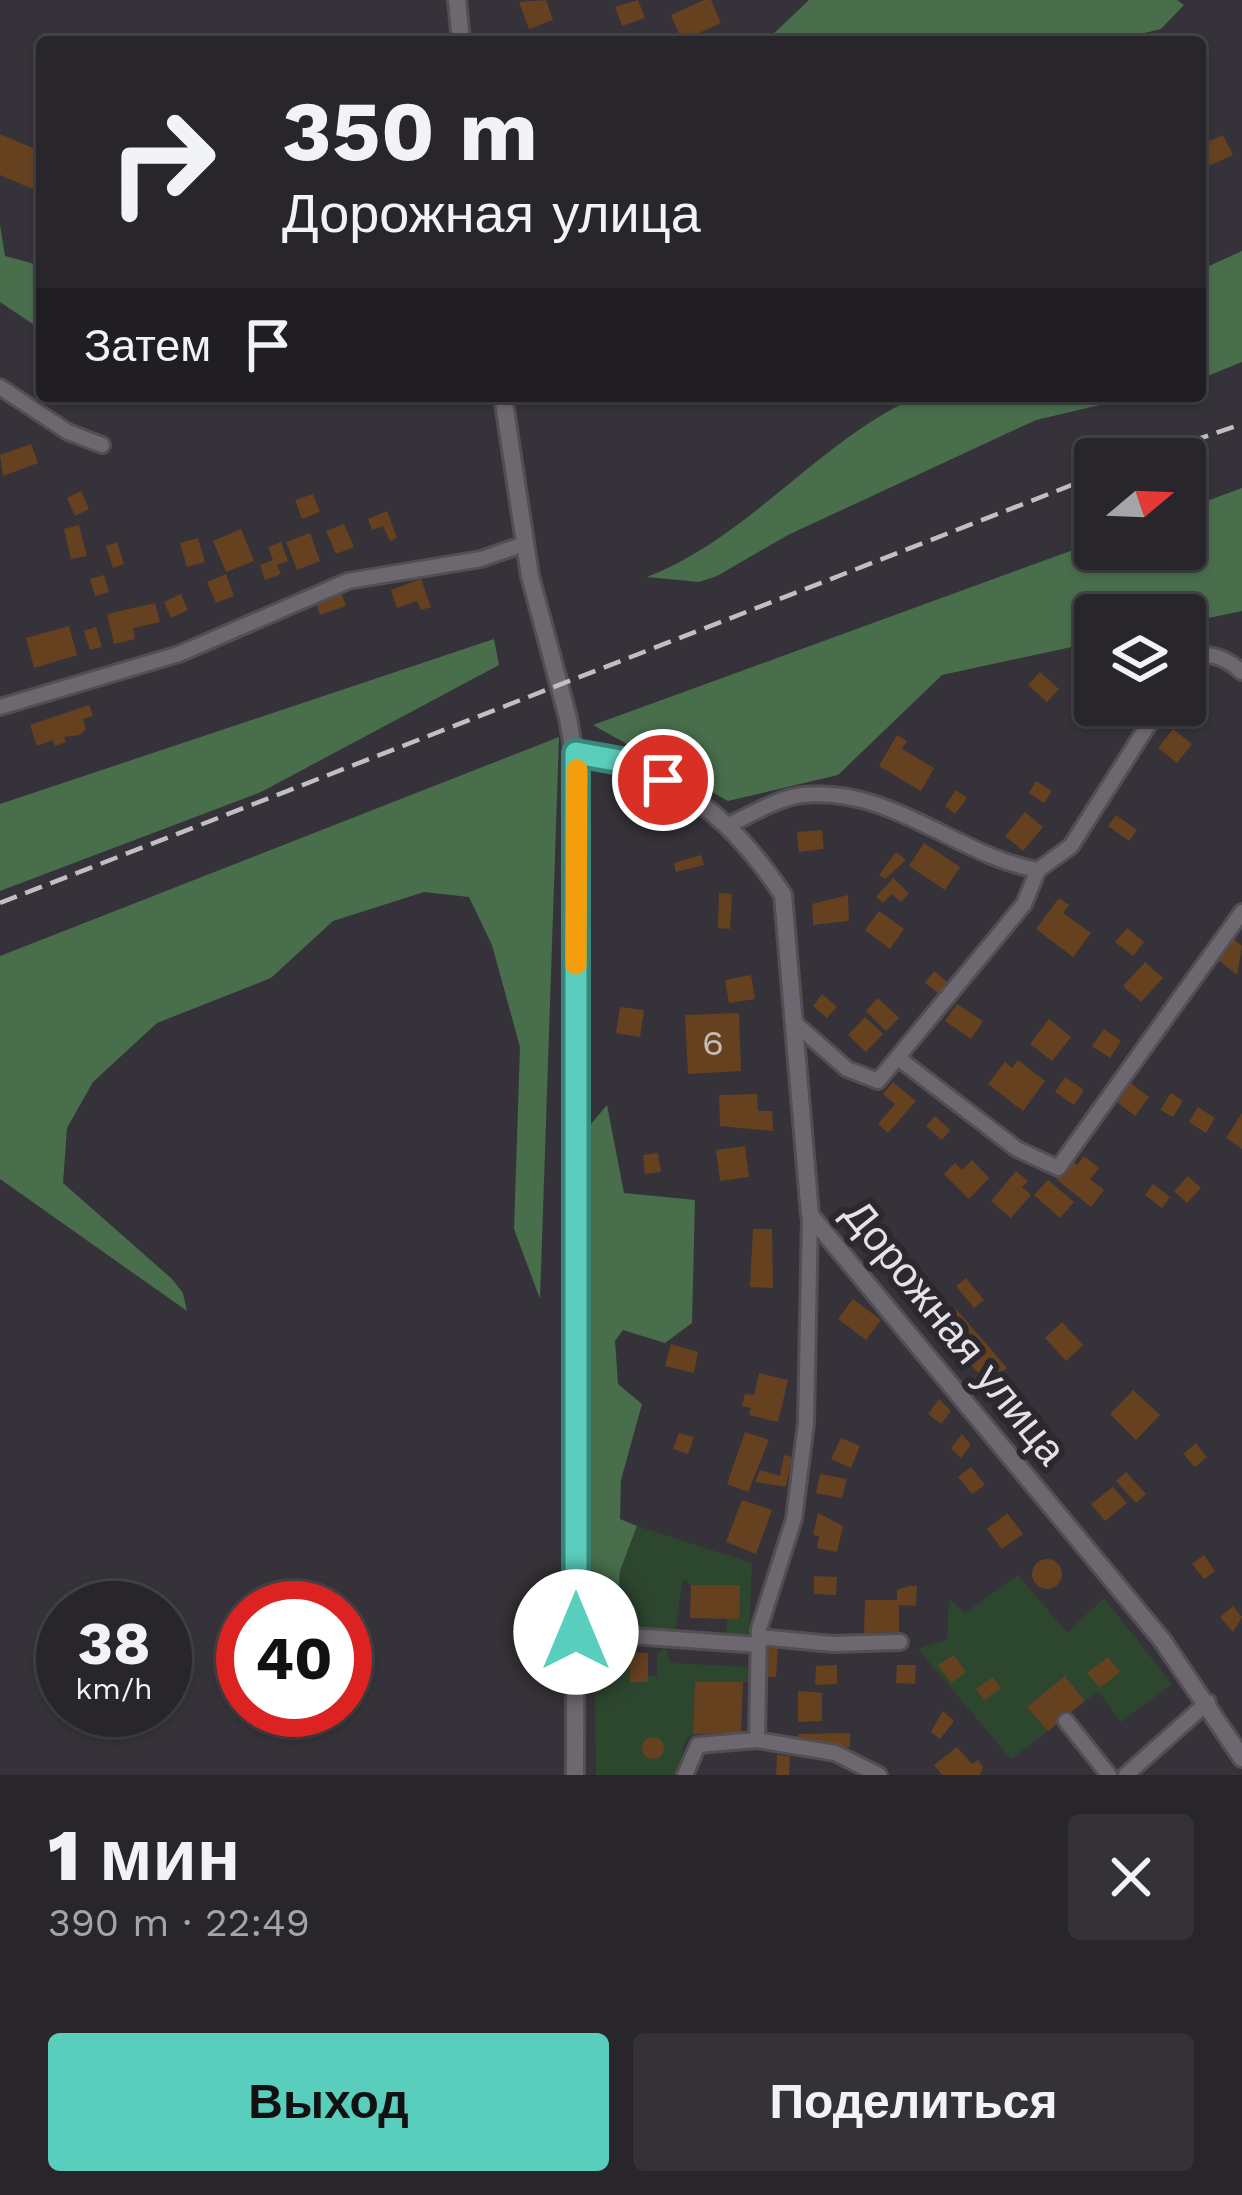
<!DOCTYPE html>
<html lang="ru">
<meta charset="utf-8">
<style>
:root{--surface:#28262b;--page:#343237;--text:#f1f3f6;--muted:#a5a5a9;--line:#444347;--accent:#5acebc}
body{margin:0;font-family:"Work Sans",sans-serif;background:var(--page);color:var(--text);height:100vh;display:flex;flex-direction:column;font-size:45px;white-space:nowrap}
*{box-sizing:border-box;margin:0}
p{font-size:39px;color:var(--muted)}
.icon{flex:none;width:66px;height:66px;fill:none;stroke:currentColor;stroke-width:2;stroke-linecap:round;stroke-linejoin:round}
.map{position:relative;height:1775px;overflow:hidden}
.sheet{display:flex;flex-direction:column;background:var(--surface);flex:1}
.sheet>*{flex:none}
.banner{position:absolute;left:36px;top:36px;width:1170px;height:366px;border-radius:12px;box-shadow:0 3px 9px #0004,0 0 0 3px var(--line);background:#28262b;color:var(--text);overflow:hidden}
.needle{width:78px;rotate:71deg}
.tools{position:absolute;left:1074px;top:438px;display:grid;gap:24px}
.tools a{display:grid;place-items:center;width:132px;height:132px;border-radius:12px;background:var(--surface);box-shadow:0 3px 9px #0004,0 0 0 3px var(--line);font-size:60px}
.speed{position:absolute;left:36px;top:1581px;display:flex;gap:24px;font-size:60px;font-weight:700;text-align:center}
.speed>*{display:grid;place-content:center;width:156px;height:156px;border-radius:50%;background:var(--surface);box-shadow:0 3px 9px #0004,0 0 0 3px var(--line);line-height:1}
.speed small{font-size:30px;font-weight:400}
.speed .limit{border:18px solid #d22;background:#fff;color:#111}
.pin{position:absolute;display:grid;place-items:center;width:102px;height:102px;color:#fff;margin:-51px;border:6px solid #fff;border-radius:50%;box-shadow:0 3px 12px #0007}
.me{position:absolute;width:132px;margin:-66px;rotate:0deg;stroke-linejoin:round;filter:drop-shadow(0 0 9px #0008)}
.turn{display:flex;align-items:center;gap:42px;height:252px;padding:0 48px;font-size:54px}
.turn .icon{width:156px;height:156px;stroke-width:2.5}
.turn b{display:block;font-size:84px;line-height:102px}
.then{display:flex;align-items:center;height:114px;padding:0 48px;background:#0003;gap:24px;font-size:45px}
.round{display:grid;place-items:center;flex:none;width:126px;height:126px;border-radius:12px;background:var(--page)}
.head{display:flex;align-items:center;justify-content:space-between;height:204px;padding:0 48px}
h1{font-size:72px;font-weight:800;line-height:90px}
.primary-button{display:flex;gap:24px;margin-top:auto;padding:24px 48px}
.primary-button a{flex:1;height:138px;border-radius:12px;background:var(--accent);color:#111;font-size:48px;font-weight:800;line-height:138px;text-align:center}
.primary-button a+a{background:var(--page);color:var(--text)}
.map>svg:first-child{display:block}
.green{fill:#2d472f}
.forest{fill:#496e4c}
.building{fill:#654120}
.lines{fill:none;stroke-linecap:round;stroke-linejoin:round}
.minor-casing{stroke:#524e53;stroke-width:20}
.tertiary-casing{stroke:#524e53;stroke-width:22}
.minor{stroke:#6d6870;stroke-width:14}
.tertiary{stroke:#6d6870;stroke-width:16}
.rail{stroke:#c2bec3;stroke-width:4.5;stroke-dasharray:18 9;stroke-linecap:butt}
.route-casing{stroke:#3a867a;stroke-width:30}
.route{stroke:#5acebc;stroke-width:21}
.slow{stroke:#f59e0b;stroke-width:21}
.labels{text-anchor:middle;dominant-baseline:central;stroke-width:12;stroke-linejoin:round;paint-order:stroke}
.number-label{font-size:36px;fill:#c5bab4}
.street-label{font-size:42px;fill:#e5e2e6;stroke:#2c282f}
</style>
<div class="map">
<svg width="1242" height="1775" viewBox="0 0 1242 1775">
<rect width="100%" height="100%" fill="#363239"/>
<path class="green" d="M637,1526L752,1563L749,1631L744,1636L726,1634L727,1619H739V1585H691L683,1579L675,1630L629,1627L630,1603L618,1602L620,1572Z
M1018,1575L1067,1633L1104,1598L1172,1684L1121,1722L1098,1691L1085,1701L1066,1677L1028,1707L1048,1731L1011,1759L918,1649L947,1640L949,1599L965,1613Z
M609,1642L630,1652L648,1676H657V1653L665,1648L670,1663L750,1667L749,1682H695L693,1734L686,1739L676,1775H596L594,1652Z"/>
<path class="forest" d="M809,0H1177L1184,5L1161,29L1107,42H765Z
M0,225L5,256L42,266V330L0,302Z
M1242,251V362L1200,379V270Z
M918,396H1138L1036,420L788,535L717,576L699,582L647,577C750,537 818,441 918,396Z
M1242,488V611L1185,623V615H1095V642L942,675L838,775L728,801L593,725L1095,542V549H1185V509Z
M494,639L499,665L261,792L0,891V804Z
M559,737L540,1299L514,1229L520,1047L492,945L469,897L424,892L333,921L271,978L157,1023L93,1082L67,1128L63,1183L172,1279L183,1293L187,1311L0,1179V956Z
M607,1105L624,1193L695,1200L692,1323L665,1343L623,1330L615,1341L618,1384L642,1404L621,1480L620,1519L637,1526L620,1571L618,1602H606L604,1625L591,1617L590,1587L591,1124Z"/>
<path class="building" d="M546,0L553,20L529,29L519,2Z
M638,0L645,18L622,26L615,7Z
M704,0H711L721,23L682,41L671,15Z
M0,134L42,152V193L0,175Z
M1223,135L1233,155L1200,170V145Z
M31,444L38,463L3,476L0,455Z
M81,491L89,509L75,516L67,498Z
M313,494L320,512L302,519L295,500Z
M387,511L397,538L390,541L383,526L372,530L368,519Z
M344,524L354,547L336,554L326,531Z
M79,525L87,556L71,559L64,529Z
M241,529L254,561L226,572L213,541Z
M310,533L320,561L297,570L286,542Z
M198,538L205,562L187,567L180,543Z
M117,542L124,564L113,568L106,546Z
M281,542L288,561L277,565L281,574L265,580L260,565L273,560L268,547Z
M226,574L234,596L216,603L207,582Z
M104,575L109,592L95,596L90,579Z
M421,579L431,607L421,610L417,601L397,608L391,590Z
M341,592L346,606L320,615L315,601Z
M181,594L188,610L171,618L164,602Z
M155,603L160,622L133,628L135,639L114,644L107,614Z
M69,626L77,655L34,668L26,638Z
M96,627L102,647L90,650L84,631Z
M1040,672L1059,689L1047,702L1028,685Z
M89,705L93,716L83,719L86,729L80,735L64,737L66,742L55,746L53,740L37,746L30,725Z
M1173,729L1192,744L1177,763L1158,748Z
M897,735L907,741L902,749L934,768L921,791L879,766Z
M1036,781L1052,791L1044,803L1029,793Z
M956,790L967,798L955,814L945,806Z
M1025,812L1043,827L1023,851L1005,836Z
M1116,815L1137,830L1129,841L1108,826Z
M822,830L824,849L799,852L797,832Z
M924,843L960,867L945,890L909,866Z
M896,852L906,860L885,879L879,875Z
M701,855L704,865L676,872L674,863Z
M893,878L909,893L901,902L892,894L883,903L876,897Z
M719,893L732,894L730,929L718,928Z
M848,895L849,921L813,925L812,904Z
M1059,898L1069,905L1063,913L1091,933L1073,957L1036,929Z
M879,911L904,929L890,949L865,930Z
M1127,928L1144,942L1133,956L1115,942Z
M1232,938L1242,946L1237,975L1216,958Z
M1145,962L1163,978L1141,1002L1123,986Z
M934,971L948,982L939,994L925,983Z
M751,975L755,999L729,1003L725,980Z
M822,994L837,1007L827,1018L813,1006Z
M878,998L899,1018L886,1031L866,1011Z
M957,1004L983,1021L971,1039L945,1021Z
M620,1007L644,1010L640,1037L616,1033Z
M739,1013L741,1071L688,1074L685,1015Z
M865,1017L883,1034L866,1052L848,1035Z
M1049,1019L1071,1037L1052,1061L1030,1044Z
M1104,1029L1121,1041L1110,1058L1092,1046Z
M1018,1060L1045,1081L1023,1111L988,1084L1005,1062L1012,1068Z
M1065,1077L1084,1090L1074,1105L1055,1092Z
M1128,1081L1149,1097L1135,1116L1113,1099Z
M893,1082L916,1101L888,1133L878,1124L895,1104L883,1094Z
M1171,1093L1183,1101L1173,1117L1160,1110Z
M757,1094L758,1111H772L773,1131L720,1126L719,1095Z
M1198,1107L1215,1118L1206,1133L1189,1122Z
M1242,1113V1149L1226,1138Z
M935,1116L950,1130L942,1140L926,1126Z
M745,1146L749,1177L720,1181L716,1150Z
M658,1153L661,1172L645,1174L643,1155Z
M1084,1156L1099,1168L1090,1179L1104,1190L1091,1207L1056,1179L1071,1160L1077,1165Z
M972,1160L989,1178L969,1199L944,1174L955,1163L962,1170Z
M1016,1171L1028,1181L1022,1187L1031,1195L1011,1218L991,1201Z
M1188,1176L1201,1188L1187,1203L1174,1191Z
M1048,1180L1074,1202L1060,1218L1034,1195Z
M1153,1184L1170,1197L1162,1208L1145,1195Z
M877,1221L887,1235L873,1244L864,1231Z
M753,1229H772L773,1288L750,1287Z
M966,1278L984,1300L974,1308L956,1286Z
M853,1299L881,1320L866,1340L838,1319Z
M956,1309L1007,1368L994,1380L984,1368L978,1373L937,1326Z
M1062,1322L1083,1345L1066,1361L1045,1338Z
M671,1344L698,1352L694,1373L665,1366Z
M759,1373L788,1380L778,1422L749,1415L751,1408L742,1406L745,1394L754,1395Z
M1133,1390L1160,1415L1136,1440L1110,1414Z
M939,1399L951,1411L941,1424L928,1414Z
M745,1432L769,1440L748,1492L727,1484Z
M679,1433L694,1437L688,1454L673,1449Z
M962,1434L971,1445L961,1458L951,1448Z
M841,1438L860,1446L851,1468L831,1459Z
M1196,1443L1207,1457L1195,1467L1183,1454Z
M784,1455L792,1457L786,1487L755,1482L760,1470L780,1476Z
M971,1467L985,1485L972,1494L958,1477Z
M1126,1472L1146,1494L1136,1503L1116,1481Z
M820,1474L847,1479L842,1498L816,1493Z
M1113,1487L1127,1503L1105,1521L1091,1504Z
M742,1500L772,1510L756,1554L726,1542Z
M818,1513L843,1526L837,1552L817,1548L819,1536L813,1535Z
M1007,1513L1023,1534L1002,1549L987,1529Z
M1204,1555L1215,1571L1204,1579L1192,1564Z
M1032 1574a15 15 0 1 1 30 0a15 15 0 1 1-30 0Z
M814,1576L837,1577L836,1595L814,1594Z
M691,1585H740L739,1619L690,1618Z
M909,1586H917L916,1606L899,1605V1632L864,1633L865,1600H897V1590Z
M606,1602H631L629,1627L604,1625Z
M1233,1606L1242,1617L1233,1632L1220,1617Z
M764,1645L778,1646L776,1677H762Z
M630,1652L648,1653V1682H630Z
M954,1655L966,1672L951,1683L938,1665Z
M1108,1657L1120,1672L1100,1688L1087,1673Z
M837,1665V1684L815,1685L816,1666Z
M897,1665H916L915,1684L896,1683Z
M1065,1676L1085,1701L1048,1731L1027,1707Z
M993,1677L1001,1688L984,1700L976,1689Z
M695,1682H743L741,1733L693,1734Z
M798,1691L822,1693V1721L798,1722Z
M943,1711L954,1721L940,1739L931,1732Z
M850,1733V1747L798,1748V1734Z
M642 1748a11 11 0 1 1 22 0a11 11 0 1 1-22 0Z
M957,1747L972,1764L978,1760L983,1767L980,1775H942L934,1765Z
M777,1755L790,1756L789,1775H776Z"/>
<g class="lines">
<defs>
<path id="minor" d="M0,387L68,432L102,445
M1185,667C1202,646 1225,657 1242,672
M0,707L179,654L348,581L481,559L524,544
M726,826C749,816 779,797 803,795C890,786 958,856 1038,870L1071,846L1161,705
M797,1025L847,1069L878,1081L1024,904L1038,870
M898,1058L1017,1149L1058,1168L1242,912
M810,1215L806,1423L794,1519L759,1629L757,1740L835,1753L879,1775
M576,1632L759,1645
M759,1637L833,1644L900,1642
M1066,1721L1109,1775
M685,1775L698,1745L757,1740
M1126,1775L1208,1702"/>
<path id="tertiary" d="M457,0L461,42
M503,396L530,576L568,718L578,778L575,1775
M576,753C673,771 729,813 783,895L810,1215L1162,1640L1242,1758"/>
</defs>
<use href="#minor" class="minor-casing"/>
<use href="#tertiary" class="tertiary-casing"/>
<use href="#minor" class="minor"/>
<use href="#tertiary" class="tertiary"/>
<path class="rail" d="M1140,459L1242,424
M0,903L1095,476"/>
</g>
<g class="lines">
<defs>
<path id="route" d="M576,1632V753L632,763L663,780"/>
</defs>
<use href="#route" class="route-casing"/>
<use href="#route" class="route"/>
<path class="slow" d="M576,964L577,770"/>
</g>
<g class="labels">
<g class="number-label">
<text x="713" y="1043">6</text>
</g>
<g class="street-label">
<text transform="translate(955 1332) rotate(51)">Дорожная улица</text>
</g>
</g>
</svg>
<div class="tools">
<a><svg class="needle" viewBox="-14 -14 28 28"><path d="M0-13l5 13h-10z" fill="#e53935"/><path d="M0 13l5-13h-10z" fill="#a5a5a9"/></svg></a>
<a><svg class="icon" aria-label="layers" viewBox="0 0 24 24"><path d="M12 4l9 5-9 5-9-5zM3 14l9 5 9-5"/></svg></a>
</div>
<div class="speed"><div>38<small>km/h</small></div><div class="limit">40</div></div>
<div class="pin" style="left:663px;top:780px;background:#d93025"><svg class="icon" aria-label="arrive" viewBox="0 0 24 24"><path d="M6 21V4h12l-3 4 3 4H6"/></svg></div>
<svg class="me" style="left:576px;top:1632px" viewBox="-20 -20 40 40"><circle r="19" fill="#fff"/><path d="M0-13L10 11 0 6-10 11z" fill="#5acebc"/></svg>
<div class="banner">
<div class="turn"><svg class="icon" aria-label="right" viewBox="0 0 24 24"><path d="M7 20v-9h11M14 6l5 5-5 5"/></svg><div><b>350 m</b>Дорожная улица</div></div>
<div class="then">Затем<svg class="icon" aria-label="arrive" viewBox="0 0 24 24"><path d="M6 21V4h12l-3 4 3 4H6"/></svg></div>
</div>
</div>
<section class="sheet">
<div class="head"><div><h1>1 мин</h1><p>390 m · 22:49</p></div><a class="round"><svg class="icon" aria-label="close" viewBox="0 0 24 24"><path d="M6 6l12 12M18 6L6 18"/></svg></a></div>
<div class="primary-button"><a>Выход</a><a>Поделиться</a></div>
</section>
